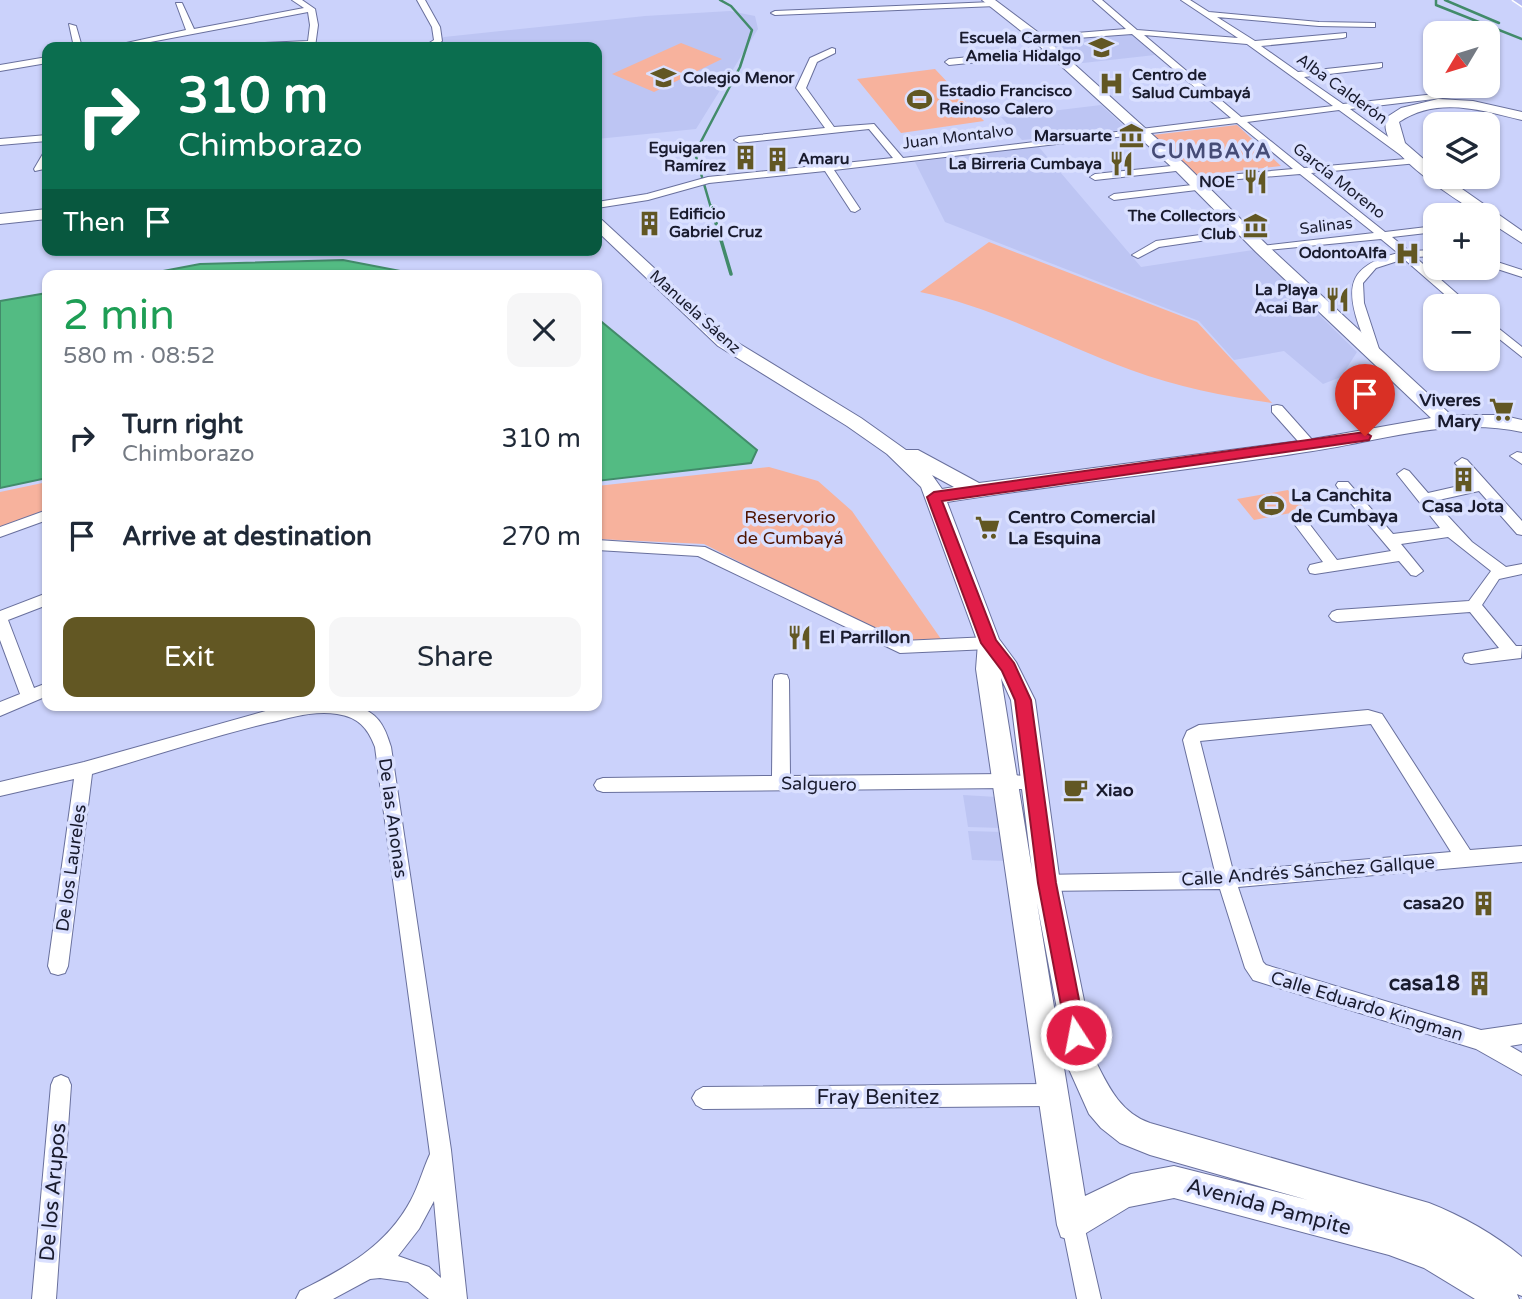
<!DOCTYPE html>
<meta charset="utf-8">
<style>
:root{--surface:#fff;--page:#f6f6f7;--text:#1f2937;--muted:#747a83;--accent:#625723}
body{margin:0;font-family:"Varela Round",sans-serif;background:var(--page);color:var(--text);height:100vh;display:flex;flex-direction:column;font-size:26px;white-space:nowrap}
*{box-sizing:border-box;margin:0}
p{font-size:23px;color:var(--muted)}
.icon{flex:none;width:38px;height:38px;fill:none;stroke:currentColor;stroke-width:2;stroke-linecap:round;stroke-linejoin:round}
.map{position:relative;flex:1;overflow:hidden}
.panel{position:absolute;left:42px;top:270px;width:560px;height:441px;display:flex;flex-direction:column;background:var(--surface);border-radius:14px;box-shadow:0 2px 5px #0004}
.panel>*{flex:none}
.top-card{position:absolute;left:42px;top:42px;width:560px;height:214px;border-radius:14px;box-shadow:0 2px 5px #0004;background:#0b6e4f;color:#fff;overflow:hidden}
.needle{width:46px;rotate:232deg}
.controls{position:absolute;left:1423px;top:21px;display:grid;gap:14px}
.controls a{display:grid;place-items:center;width:77px;height:77px;border-radius:14px;background:var(--surface);box-shadow:0 2px 5px #0004;font-size:35px}
.pin{position:absolute;display:grid;place-items:center;width:60px;height:60px;color:#fff;margin:-72px -30px;border-radius:50% 50% 50% 0;rotate:-45deg;box-shadow:0 0 7px #0007}
.pin .icon{rotate:45deg}
.me{position:absolute;width:77px;margin:-38px;rotate:349deg;stroke-linejoin:round;filter:drop-shadow(0 0 5px #0008)}
.turn{display:flex;align-items:center;gap:24px;height:147px;padding:0 21px;font-size:32px}
.turn .icon{width:91px;height:91px;stroke-width:2.5}
.turn b{display:block;font-size:49px;line-height:60px}
.then{display:flex;align-items:center;height:66px;padding:0 21px;background:#0003;gap:14px;font-size:26px}
.round{display:grid;place-items:center;flex:none;width:74px;height:74px;border-radius:14px;background:var(--page)}
.head{display:flex;align-items:center;justify-content:space-between;height:119px;padding:0 21px}
h1{font-size:42px;font-weight:600;line-height:52px;color:#1e9e55}
.action{display:flex;gap:14px;margin-top:auto;padding:14px 21px}
.action a{flex:1;height:80px;border-radius:14px;background:var(--accent);color:#fff;font-size:28px;font-weight:600;line-height:80px;text-align:center}
.action a+a{background:var(--page);color:var(--text)}
ul{padding:0;list-style:none}
li{display:flex;align-items:center;gap:21px;height:98px;padding:0 21px}
li div{flex:1}
li b{display:block;font-size:26px}
li em{font-style:normal}
.map>svg:first-child{display:block}
.built{fill:#bdc5f3}
.green{fill:#f7b29d}
.water{fill:#53bb83;stroke:#428b6a;stroke-width:2}
.lines{fill:none;stroke-linecap:round;stroke-linejoin:round}
.stream-far1{stroke:#428b6a;stroke-width:2.5}
.stream{stroke:#428b6a;stroke-width:3.5}
.street-casing{stroke:#69709d;stroke-width:2}
.secondary-casing{stroke:#69709d;stroke-width:2}
.primary-casing{stroke:#fff;stroke-width:3}
.street{fill:#fff;fill-rule:evenodd}
.secondary{fill:#fff;fill-rule:evenodd}
.primary{fill:#b6bcf2;fill-rule:evenodd}
.route{fill:#e11d48;stroke:#92132f;stroke-width:2}
.labels{text-anchor:middle;dominant-baseline:central;stroke-width:7;stroke-linejoin:round;paint-order:stroke}
.far-poi-label{font-size:16px;font-weight:bold;fill:#191b2e;stroke:#dae0ff;text-anchor:end}
.far-street-label{font-size:16px;fill:#191b2e;stroke:#dae0ff}
.poi-label{font-size:18px;font-weight:bold;fill:#191b2e;stroke:#dae0ff;text-anchor:start}
.park-label{font-size:18px;fill:#501401;stroke:#dae0ff}
.street-label{font-size:18px;fill:#191b2e;stroke:#dae0ff}
.far-district-label{font-size:21px;font-weight:bold;letter-spacing:2px;fill:#464c77;stroke:#dae0ff}
.near-poi-label{font-size:21px;font-weight:bold;fill:#191b2e;stroke:#dae0ff;text-anchor:end}
.near-street-label{font-size:21px;fill:#191b2e;stroke:#dae0ff}
</style>
<div class="map">
<svg width="1522" height="1299" viewBox="0 0 1522 1299">
<rect width="100%" height="100%" fill="#cbd2fb"/>
<path class="built" d="M730,11L755,16L758,29L696,129L597,139V47H428L444,37L645,16Z
M1120,32L1133,35L1155,55L1074,64L1047,40Z
M1101,105L1124,126L1120,130L1022,140L1001,117Z
M1038,146L1141,267L1253,250L1357,352L1341,377L1323,384L1284,351L1234,360L1199,321L945,222L915,162Z
M963,795L997,797L1002,828L968,827Z
M968,831L1003,832L1008,861L972,860Z"/>
<path class="green" d="M681,43L722,59L654,92L612,74Z
M935,69L984,121L901,133L857,79Z
M1237,125L1281,166L1193,176L1153,135Z
M989,242L1197,322L1272,403C1223,396 1177,387 1131,370C1060,344 994,307 920,292Z
M769,467L818,481L852,511L941,639L902,644L704,544L597,539V486Z
M47,482V512L0,529V492Z
M1288,490L1306,510L1254,520L1237,499Z"/>
<path class="water" d="M343,260L421,275H142L200,264Z
M47,293V478L0,488V301Z
M597,318L757,450L751,463L597,481Z"/>
<g class="lines">
<path class="stream-far1" d="M1436,0V5L1522,39
M1445,0L1499,23
M711,208L695,153L740,67L752,30L731,6L720,0"/>
<path class="stream" d="M711,206L731,274"/>
<defs>
<path id="street" d="M292,0H302L315,9L318,25L315,47H239L243,44L308,41L310,25L308,12L124,47H108L186,30L176,3H182L194,29L304,8Z
M417,0H425L440,27L442,41L433,47H423L434,40L432,27Z
M1093,0H1102L1137,30L1238,38L1181,0H1190L1209,12L1319,22L1375,23V27H1372L1319,26L1217,17L1255,41L1346,33V37L1343,38L1261,46L1298,72L1382,63V67L1379,68L1304,77L1343,104L1454,92V96L1451,97L1350,109L1413,155L1420,161L1418,163L1311,173L1385,232L1435,226V232L1392,237L1409,251L1435,250V256L1415,257L1471,306H1458L1404,259L1376,268L1363,283L1364,303L1381,355L1379,358H1371C1366,348 1363,336 1359,326C1344,283 1352,265 1398,253L1381,239L1258,251V247L1262,246L1374,233L1300,174L1191,183V179L1195,178L1293,169L1237,123L834,170L860,209L855,212L851,211L825,171L709,183L648,200L597,208V202L647,194L708,177L893,158L869,129L739,143L734,140L739,137L825,128L796,88L810,58L832,48L835,49V53L817,62L806,88L834,127L874,124L903,158L1231,118L1132,34L1036,41V37L1039,36L1126,29ZM1144,35L1247,44L1333,106L1241,117ZM1339,110L1406,159L1304,168L1247,122Z
M993,2L996,6L775,15L771,13L775,11Z
M69,24L76,26L82,47H74Z
M1053,49L1057,52L1056,54L949,65L945,62L949,59Z
M47,57V63L0,71V65Z
M47,135V141L0,145V139Z
M47,151V163L44,169L35,171L34,169L44,152Z
M1181,165L1186,168L1185,170L1095,180L1090,177L1095,174Z
M1201,184L1206,187L1205,189L1114,200L1109,197L1114,194Z
M1244,229L1248,230V234L1159,247L1138,258L1132,255L1156,241Z
M1488,259L1522,270V277L1488,266Z
M1488,320L1522,347V357L1488,330Z
M1277,405L1282,406L1315,443V449H1305L1272,412V406Z
M1517,452L1522,453V464L1510,456Z
M1462,458L1467,460L1522,521V535L1517,534L1479,491L1434,501L1472,542L1506,567L1522,564V574L1499,579L1482,605L1516,646H1522L1521,658L1471,664L1465,662L1463,658L1465,654L1499,648L1470,612L1337,622L1332,620L1329,616L1332,612L1337,610L1469,601L1491,571L1448,537L1401,544L1423,571L1416,576L1411,575L1399,561L1315,574L1310,573L1308,569L1310,565L1323,562L1292,521L1299,516L1304,517L1337,560L1391,551L1338,488L1336,485L1338,482H1348L1393,534L1440,528L1397,474L1404,469L1409,471L1428,493L1472,483L1455,463Z
M47,510V520L0,537V527Z
M597,540L705,547L902,641L989,637L995,639L997,643L995,647L989,649L900,653L698,556L597,550Z
M47,593V605L8,620L34,688L47,683V696L0,716V702L20,694L0,640V611Z
M781,674L787,675L789,680L790,776L1006,774L1041,778L1044,783L1041,788L1035,790L1006,788L603,792L597,790L594,785L597,780L603,778L772,776L773,680L775,675Z
M287,705H354C378,713 384,724 391,747L451,1150L467,1299H429L408,1282L380,1278L370,1279L333,1299H296L300,1291C345,1268 386,1247 411,1200C419,1185 423,1169 430,1154L375,747C368,728 358,717 337,714C314,710 290,718 268,723C209,737 150,757 92,774L68,966L65,973L58,975L51,973L48,966L74,779L0,796V782L84,762ZM434,1201L441,1278L429,1267L398,1256L419,1229Z
M1368,710L1382,714L1470,850L1522,846V862L1238,887L1263,962L1266,965L1481,1030L1522,1024V1044L1510,1046L1522,1053V1075L1476,1049L1253,980L1245,968L1220,889L1039,891L1032,889L1030,883L1032,877L1039,875L1215,872L1183,740L1187,731L1199,725ZM1371,724L1451,852L1233,871L1200,741Z
M61,1075L68,1078L71,1085L56,1299H32L51,1085L54,1078Z
M1053,1084L1060,1088L1064,1095L1060,1102L1053,1106L703,1109L696,1105L692,1098L696,1091L703,1087Z
M1073,1214L1081,1217L1084,1225L1101,1299H1077L1062,1225L1065,1217Z"/>
<path id="secondary" d="M982,0H995L1043,36L1186,165L1268,246L1451,415H1500L1522,420V432C1450,416 1377,442 1306,452C1187,471 1066,483 947,502L999,639L1016,662L1035,700L1060,883L1097,1064C1110,1090 1122,1113 1150,1123L1429,1203C1462,1216 1494,1234 1522,1257V1296L1517,1294L1519,1299H1475L1424,1268L1389,1255L1174,1198L1129,1207L1073,1241L1061,1237L1057,1225L976,669L978,643L921,487L887,454L847,426L718,346L597,231V218L602,220L730,338L861,418L906,450H918L979,483L1307,440L1431,418L1256,252L1176,171L1035,42ZM932,475L954,487L942,489ZM1001,678L1011,700L1032,870ZM1037,903L1068,1067L1089,1114L1101,1128L1120,1143L1150,1155L1308,1200L1174,1166L1131,1174L1085,1196Z
M1438,99L1473,101L1522,112V120C1481,110 1437,96 1399,122L1405,143L1435,169V177H1445L1522,231V243L1488,221V215H1480C1456,198 1373,151 1387,117L1401,108Z
M47,209V219L0,224V214Z"/>
<path id="primary" d="M1513,0H1522V6Z"/>
</defs>
<use href="#street" class="street-casing"/>
<use href="#secondary" class="secondary-casing"/>
<use href="#primary" class="primary-casing"/>
<use href="#street" class="street"/>
<use href="#secondary" class="secondary"/>
<use href="#primary" class="primary"/>
</g>
<path class="route" d="M1365,432L1371,436L1369,440L942,501L996,640L1014,663L1031,700L1056,883L1086,1035L1083,1042L1076,1045L1068,1042L1038,883L1015,700L1002,671L981,643L927,497L934,492Z"/>
<defs>
<symbol id="school-bare" viewBox="-9 -9 18 18"><path d="M0-5L7-2L0 1L-7-2ZM-4 1L0 2.5L4 1V4Q0 6-4 4Z" fill="#625723" stroke="#dae0ff" stroke-width="2.5" paint-order="stroke"/></symbol>
<symbol id="hospital-bare" viewBox="-9 -9 18 18"><path d="M-5-5h3v3.5h4V-5h3V5h-3V1.5h-4V5h-3Z" fill="#625723" stroke="#dae0ff" stroke-width="2.5" paint-order="stroke"/></symbol>
<symbol id="stadium-bare" viewBox="-9 -9 18 18"><path d="M0-5a6.5 5 0 1 0 0 10a6.5 5 0 1 0 0-10ZM-3.5-1.8h7v3.6h-7Z" fill="#625723" stroke="#dae0ff" stroke-width="2.5" paint-order="stroke"/></symbol>
<symbol id="museum-bare" viewBox="-9 -9 18 18"><path d="M0-6L6-3V-2H-6V-3ZM-5-1h2V3h-2ZM-1-1h2V3h-2ZM3-1h2V3H3ZM-6 4H6V6H-6Z" fill="#625723" stroke="#dae0ff" stroke-width="2.5" paint-order="stroke"/></symbol>
<symbol id="building-bare" viewBox="-9 -9 18 18"><path d="M-4-6H4V6H1V3H-1V6H-4ZM-2.5-4.3h1.7v1.8h-1.7ZM.8-4.3h1.7v1.8H.8ZM-2.5-1h1.7V.8h-1.7ZM.8-1h1.7V.8H.8Z" fill="#625723" stroke="#dae0ff" stroke-width="2.5" paint-order="stroke"/></symbol>
<symbol id="restaurant-bare" viewBox="-9 -9 18 18"><path d="M-5-6h1v4h1v-4h1v4h1v-4h1v5L-1.5 .5V6h-2V.5L-5-1ZM5-6V6H3V1.5H1.5Q1.5-4 5-6Z" fill="#625723" stroke="#dae0ff" stroke-width="2.5" paint-order="stroke"/></symbol>
<symbol id="supermarket-bare" viewBox="-9 -9 18 18"><path d="M-6-5.5h2.5l.6 2H6L4.5 2H-2.5L-4.4-4H-6ZM-1.5 3.2a1.3 1.3 0 1 0 .1 0ZM3 3.2a1.3 1.3 0 1 0 .1 0Z" fill="#625723" stroke="#dae0ff" stroke-width="2.5" paint-order="stroke"/></symbol>
<symbol id="cafe-bare" viewBox="-9 -9 18 18"><path d="M-5.5-4.5H6V0H3Q3 3.5 0 3.5H-2.5Q-5.5 3.5-5.5 0ZM3-3.2v2h1.7v-2ZM-6 4.5H4V6H-6Z" fill="#625723" stroke="#dae0ff" stroke-width="2.5" paint-order="stroke"/></symbol>
</defs>
<g fill-rule="evenodd">
<use href="#school-bare" x="1084" y="30" width="35" height="35"/>
<use href="#school-bare" x="646" y="60" width="35" height="35"/>
<use href="#hospital-bare" x="1094" y="66" width="35" height="35"/>
<use href="#stadium-bare" x="902" y="82" width="35" height="35"/>
<use href="#museum-bare" x="1114" y="118" width="35" height="35"/>
<use href="#building-bare" x="728" y="140" width="35" height="35"/>
<use href="#building-bare" x="760" y="142" width="35" height="35"/>
<use href="#restaurant-bare" x="1104" y="146" width="35" height="35"/>
<use href="#restaurant-bare" x="1238" y="164" width="35" height="35"/>
<use href="#building-bare" x="632" y="206" width="35" height="35"/>
<use href="#museum-bare" x="1238" y="208" width="35" height="35"/>
<use href="#hospital-bare" x="1390" y="236" width="35" height="35"/>
<use href="#restaurant-bare" x="1320" y="282" width="35" height="35"/>
<use href="#supermarket-bare" x="1484" y="392" width="35" height="35"/>
<use href="#building-bare" x="1446" y="462" width="35" height="35"/>
<use href="#stadium-bare" x="1254" y="488" width="35" height="35"/>
<use href="#supermarket-bare" x="970" y="510" width="35" height="35"/>
<use href="#restaurant-bare" x="782" y="620" width="35" height="35"/>
<use href="#cafe-bare" x="1058" y="772" width="35" height="35"/>
<use href="#building-bare" x="1466" y="886" width="35" height="35"/>
<use href="#building-bare" x="1462" y="966" width="35" height="35"/>
</g>
<g class="labels">
<g class="far-poi-label">
<text x="1081" y="38">Escuela Carmen<tspan x="1081" dy="18">Amelia Hidalgo</tspan></text>
<text x="1132" y="75" text-anchor="start">Centro de<tspan x="1132" dy="18">Salud Cumbayá</tspan></text>
<text x="683" y="78" text-anchor="start">Colegio Menor</text>
<text x="939" y="91" text-anchor="start">Estadio Francisco<tspan x="939" dy="18">Reinoso Calero</tspan></text>
<text x="1112" y="136">Marsuarte</text>
<text x="726" y="148">Eguigaren<tspan x="726" dy="18">Ramírez</tspan></text>
<text x="798" y="159" text-anchor="start">Amaru</text>
<text x="1102" y="164">La Birreria Cumbaya</text>
<text x="1235" y="182">NOE</text>
<text x="669" y="214" text-anchor="start">Edificio<tspan x="669" dy="18">Gabriel Cruz</tspan></text>
<text x="1236" y="216">The Collectors<tspan x="1236" dy="18">Club</tspan></text>
<text x="1387" y="253">OdontoAlfa</text>
<text x="1318" y="290">La Playa<tspan x="1318" dy="18">Acai Bar</tspan></text>
</g>
<g class="far-street-label">
<text transform="translate(1342 89) rotate(36)">Alba Calderón</text>
<text transform="translate(958 137) rotate(-7)">Juan Montalvo</text>
<text transform="translate(1339 181) rotate(38)">García Moreno</text>
<text transform="translate(1326 226) rotate(-7)">Salinas</text>
<text transform="translate(695 312) rotate(42)">Manuela Sáenz</text>
</g>
<g class="poi-label">
<text x="1481" y="400" text-anchor="end">Viveres<tspan x="1481" dy="21">Mary</tspan></text>
<text x="1291" y="495">La Canchita<tspan x="1291" dy="21">de Cumbaya</tspan></text>
<text x="1463" y="506" text-anchor="middle">Casa Jota</text>
<text x="1008" y="517">Centro Comercial<tspan x="1008" dy="21">La Esquina</tspan></text>
<text x="819" y="637">El Parrillon</text>
<text x="1096" y="790">Xiao</text>
<text x="1464" y="903" text-anchor="end">casa20</text>
</g>
<g class="park-label">
<text x="790" y="517">Reservorio<tspan x="790" dy="21">de Cumbayá</tspan></text>
</g>
<g class="street-label">
<text transform="translate(819 784) rotate(1)">Salguero</text>
<text transform="translate(393 818) rotate(82)">De las Anonas</text>
<text transform="translate(71 868) rotate(-82)">De los Laureles</text>
<text transform="translate(1308 871) rotate(-4)">Calle Andrés Sánchez Gallque</text>
<text transform="translate(1367 1006) rotate(17)">Calle Eduardo Kingman</text>
</g>
<g class="far-district-label">
<text x="1212" y="151">CUMBAYA</text>
</g>
<g class="near-poi-label">
<text x="1460" y="983">casa18</text>
</g>
<g class="near-street-label">
<text x="878" y="1097">Fray Benitez</text>
<text transform="translate(53 1192) rotate(-85)">De los Arupos</text>
<text transform="translate(1269 1207) rotate(15)">Avenida Pampite</text>
</g>
</g>
</svg>
<div class="controls">
<a><svg class="needle" viewBox="-14 -14 28 28"><path d="M0-13l5 13h-10z" fill="#e53935"/><path d="M0 13l5-13h-10z" fill="#747a83"/></svg></a>
<a><svg class="icon" aria-label="layers" viewBox="0 0 24 24"><path d="M12 4l9 5-9 5-9-5zM3 14l9 5 9-5"/></svg></a>
<a>+</a>
<a>−</a>
</div>
<div class="pin" style="left:1365px;top:436px;background:#d93025"><svg class="icon" aria-label="arrive" viewBox="0 0 24 24"><path d="M6 21V4h12l-3 4 3 4H6"/></svg></div>
<svg class="me" style="left:1076px;top:1035px" viewBox="-20 -20 40 40"><circle r="17" fill="#e11d48" stroke="#fff" stroke-width="3"/><path d="M0-11L8 9 0 5-8 9z" fill="#fff"/></svg>
<div class="top-card">
<div class="turn"><svg class="icon" aria-label="right" viewBox="0 0 24 24"><path d="M7 20v-9h11M14 6l5 5-5 5"/></svg><div><b>310 m</b>Chimborazo</div></div>
<div class="then">Then<svg class="icon" aria-label="arrive" viewBox="0 0 24 24"><path d="M6 21V4h12l-3 4 3 4H6"/></svg></div>
</div>
<section class="panel">
<div class="head"><div><h1>2 min</h1><p>580 m · 08:52</p></div><a class="round"><svg class="icon" aria-label="close" viewBox="0 0 24 24"><path d="M6 6l12 12M18 6L6 18"/></svg></a></div>
<ul>
<li><svg class="icon" aria-label="right" viewBox="0 0 24 24"><path d="M7 20v-9h11M14 6l5 5-5 5"/></svg><div><b>Turn right</b><p>Chimborazo</p></div><em>310 m</em></li>
<li><svg class="icon" aria-label="arrive" viewBox="0 0 24 24"><path d="M6 21V4h12l-3 4 3 4H6"/></svg><div><b>Arrive at destination</b></div><em>270 m</em></li>
</ul>
<div class="action"><a>Exit</a><a>Share</a></div>
</section>
</div>
